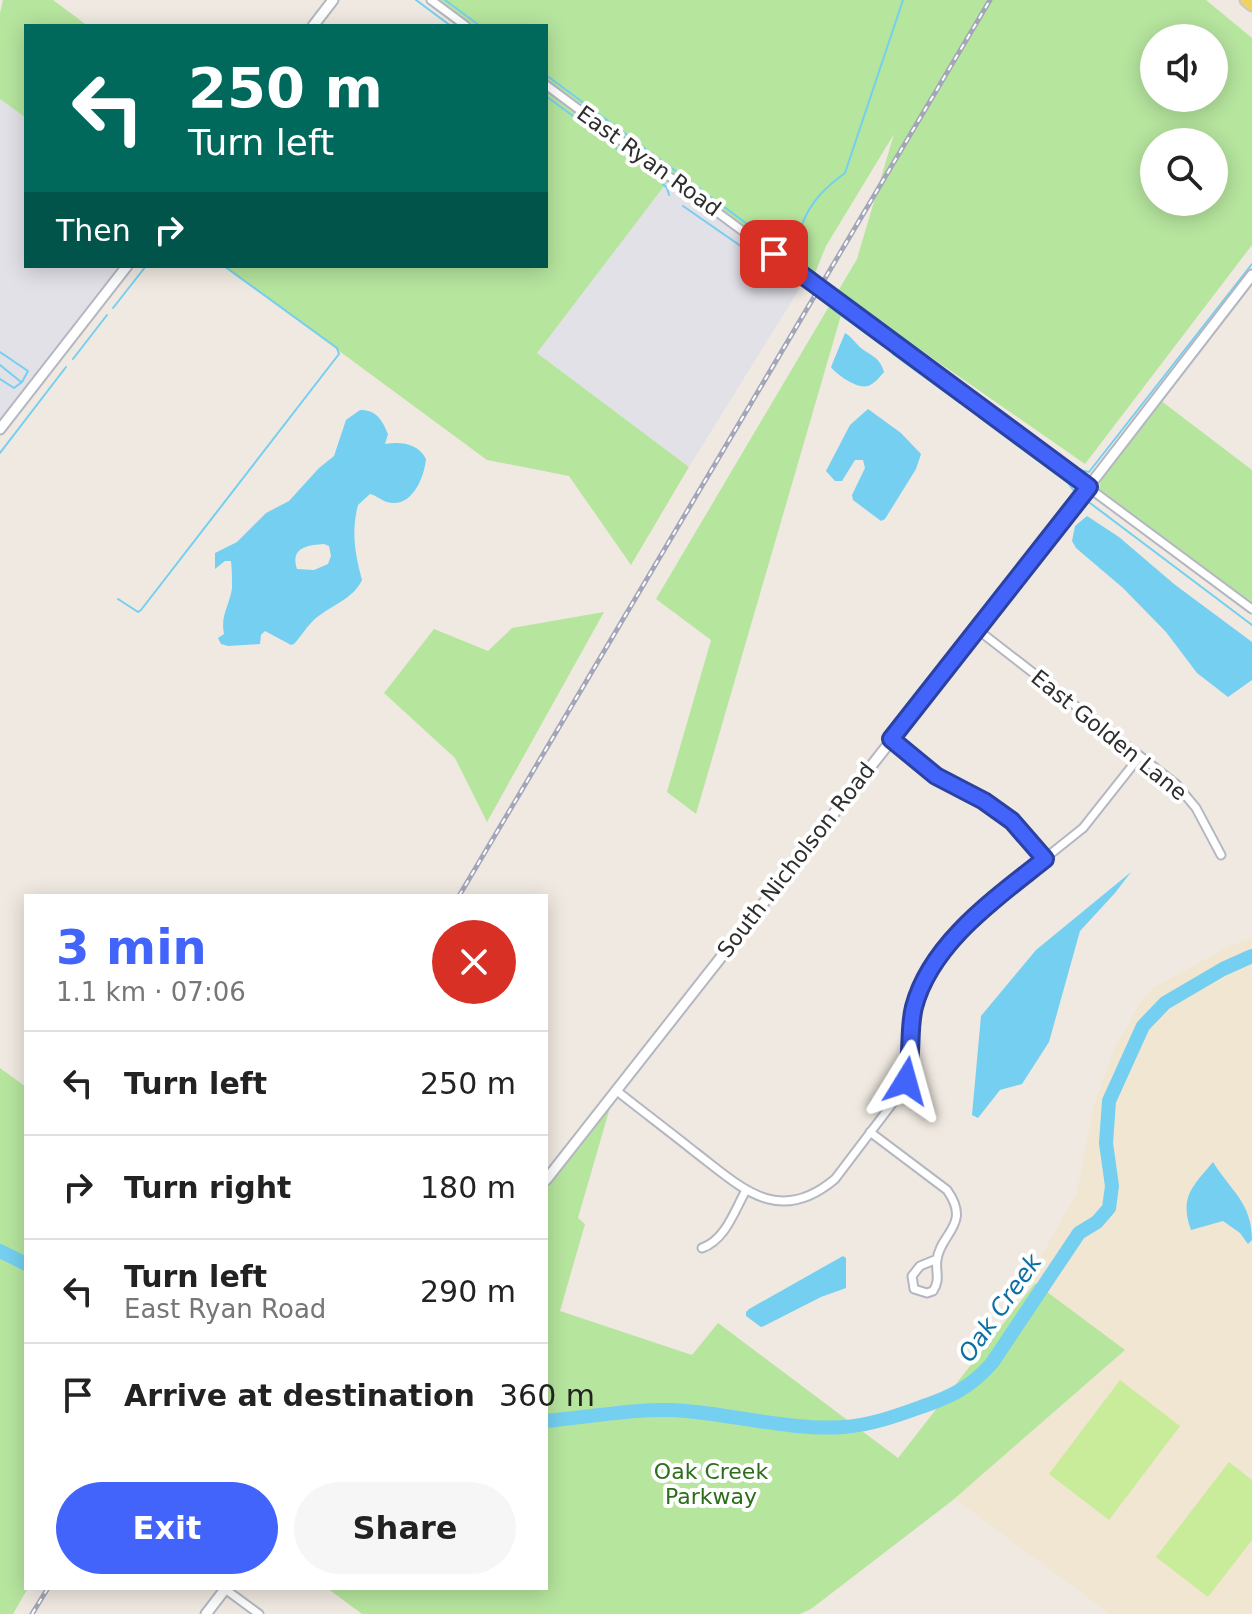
<!DOCTYPE html>
<meta charset="utf-8">
<style>
:root{--surface:#fff;--page:#f6f6f6;--text:#222;--muted:#767676;--line:#e0e0e0;--accent:#4264fb}
body{margin:0;font-family:"DejaVu Sans",sans-serif;background:var(--page);color:var(--text);height:100vh;display:flex;flex-direction:column;font-size:30px;white-space:nowrap}
*{box-sizing:border-box;margin:0}
p{font-size:26px;color:var(--muted)}
.icon{flex:none;width:44px;height:44px;fill:none;stroke:currentColor;stroke-width:2;stroke-linecap:round;stroke-linejoin:round}
.map{position:relative;flex:1;overflow:hidden}
.drawer{position:absolute;left:24px;top:894px;width:524px;height:696px;display:flex;flex-direction:column;background:var(--surface);border-radius:0px;box-shadow:0 4px 20px #0003}
.drawer>*{flex:none}
.top-card{position:absolute;left:24px;top:24px;width:524px;height:244px;border-radius:0px;box-shadow:0 4px 20px #0003;background:#00695c;color:#fff;overflow:hidden}
.tools{position:absolute;left:1140px;top:24px;display:grid;gap:16px}
.tools a{display:grid;place-items:center;width:88px;height:88px;border-radius:50%;background:var(--surface);box-shadow:0 4px 20px #0003;font-size:40px}
.pin{position:absolute;display:grid;place-items:center;width:68px;height:68px;color:#fff;margin:-34px;border-radius:16px;box-shadow:0 4px 12px #0006}
.me{position:absolute;width:88px;margin:-44px;rotate:8deg;stroke-linejoin:round;filter:drop-shadow(0 0 6px #0008)}
.turn{display:flex;align-items:center;gap:28px;height:168px;padding:0 32px;font-size:36px}
.turn .icon{width:104px;height:104px;stroke-width:2.5}
.turn b{display:block;font-size:56px;line-height:68px}
.then{display:flex;align-items:center;height:76px;padding:0 32px;background:#0003;gap:16px;font-size:30px}
.round{display:grid;place-items:center;flex:none;width:84px;height:84px;border-radius:42px;background:var(--page)}
.headline{display:flex;align-items:center;justify-content:space-between;height:136px;padding:0 32px}
h1{font-size:48px;font-weight:700;line-height:60px;color:var(--accent)}
.button{display:flex;gap:16px;margin-top:auto;padding:16px 32px}
.button a{flex:1;height:92px;border-radius:48px;background:var(--accent);color:#fff;font-size:32px;font-weight:700;line-height:92px;text-align:center}
.button a+a{background:var(--page);color:var(--text)}
ul{padding:0;list-style:none}
li{display:flex;align-items:center;gap:24px;height:104px;padding:0 32px;border-top:2px solid var(--line)}
li div{flex:1}
li b{display:block;font-size:30px}
li em{font-style:normal}
.map>svg:first-child{display:block}
.industrial{fill:#e3e1e8}
.education{fill:#f0e6d1}
.green{fill:#b6e59e;fill-rule:evenodd}
.pitch{fill:#c9ec9a}
.water{fill:#75cff0;fill-rule:evenodd}
.lines{fill:none;stroke-linecap:round;stroke-linejoin:round}
.stream{stroke:#75cff0;stroke-width:2}
.river{stroke:#75cff0;stroke-width:14}
.minor-casing{stroke:#b4b7c1;stroke-width:11}
.tertiary-casing{stroke:#b4b7c1;stroke-width:13}
.primary-casing{stroke:#c9c9c9;stroke-width:15}
.minor{stroke:#fff;stroke-width:7}
.tertiary{stroke:#fff;stroke-width:9}
.primary{stroke:#f2d163;stroke-width:11}
.rail-casing{stroke:#a3a6b8;stroke-width:5}
.rail{stroke:#fff;stroke-width:2;stroke-dasharray:6;stroke-linecap:butt}
.route-casing{stroke:#2b41a3;stroke-width:20}
.route{stroke:#4264fb;stroke-width:14}
.labels{text-anchor:middle;dominant-baseline:central;stroke-width:8;stroke-linejoin:round;paint-order:stroke}
.street-label{font-size:22px;fill:#2e2e2e;stroke:#fff}
.park-label{font-size:22px;fill:#2c6e1b;stroke:#fff}
.water-label{font-size:24px;font-style:italic;fill:#0d6fa3;stroke:#fff}
</style>
<div class="map">
<svg width="1252" height="1614" viewBox="0 0 1252 1614">
<rect width="100%" height="100%" fill="#efe9e1"/>
<path class="industrial" d="M0,99L26,118V266H120L0,420Z
M668,181L803,283L689,467L537,353Z"/>
<path class="education" d="M1252,938V1614H1110L955,1499L1124,1351L1029,1278L1077,1193L1094,1105L1114,1050L1141,1002L1153,988L1230,946Z"/>
<path class="green" d="M3,0H53L88,26H26V118L0,99V13Z
M437,0H1206L1252,38V245L1085,464L846,298L696,814L667,792L711,640L656,599L857,259L894,134L826,246L813,278L546,80V26H472ZM1154,38H1214V98H1154ZM1154,142H1214V202H1154Z
M546,91L668,181L537,353L689,467L631,565L569,476L487,460L224,266H546Z
M1160,400L1252,470V605L1099,489L1102,475Z
M604,612L487,822L455,758L384,693L434,629L488,651L512,628Z
M0,1068L26,1087V1588H28L13,1614H0Z
M611,1104L578,1218L585,1224L560,1311L692,1355L718,1323L898,1458L1035,1283L1125,1350L953,1500L811,1609L800,1614H362L327,1588H546V1179Z"/>
<path class="pitch" d="M1120,1380L1180,1426L1109,1520L1049,1474Z
M1229,1462L1252,1480V1540L1208,1597L1156,1557Z"/>
<path class="water" d="M845,333C852,337 855,343 861,348C871,356 880,357 884,372C880,377 874,384 868,386C857,389 837,375 831,367Z
M868,409L901,433L921,454L916,469L885,519L881,521L853,500L852,495L865,468L863,460H855L842,481H835L826,471L850,425Z
M360,410C377,410 382,420 388,434L385,444C401,441 419,444 426,459C424,479 411,509 387,502C381,500 377,496 370,494L358,505C351,532 355,553 362,580C353,599 332,605 316,618C307,626 302,635 294,644L291,645L265,631L261,635L260,644L228,646L221,644L218,638L224,634C220,616 230,604 232,588C232,580 232,569 231,561H225L215,569V553L237,542L266,513L289,501L319,468L334,456L346,420ZM324,544L329,546L331,556L328,564L314,570L297,569C290,548 307,545 324,544Z
M1087,516L1119,537L1174,584L1252,642V680L1228,697L1197,673L1166,632L1123,588L1076,548L1072,541L1075,526Z
M1131,872L1115,893L1080,931L1049,1042L1022,1084L1000,1090L978,1118L972,1115L981,1016L1036,950Z
M1213,1162C1231,1191 1252,1203 1252,1240L1248,1244L1240,1233L1223,1221L1191,1230C1179,1197 1193,1186 1213,1162Z
M843,1256L846,1258V1288L821,1297L764,1326L761,1327L746,1316V1312L749,1309Z"/>
<g class="lines">
<path class="stream" d="M416,0L451,26
M445,0L480,26
M546,75L797,261
M546,96L658,179L667,188L669,195
M683,206L797,285
M782,247C788,240 800,231 803,222C812,200 826,187 845,173L903,0
M812,271L817,275
M849,298L1079,470L1089,472L1252,264
M113,308L146,266
M834,310L883,346
M0,352L28,371L22,382L14,388L0,379
M893,354L960,403
M73,359L107,315
M0,365L21,382
M979,417L1068,483L1074,491
M0,453L66,367
M1090,503L1252,625
M118,599L138,612L141,610L339,354L337,348L224,266"/>
<path class="river" d="M0,1251L26,1264
M546,1421C592,1417 640,1407 686,1411C734,1415 796,1431 844,1427C871,1425 896,1416 921,1407C951,1397 971,1387 992,1363L1079,1233L1097,1222L1109,1208L1112,1186L1106,1143L1109,1101L1143,1026L1165,1003L1223,969L1252,956"/>
<defs>
<path id="minor" d="M431,0L466,26
M546,85L1252,609
M978,630L1176,784L1196,808L1221,855
M891,739L936,776L984,801L1012,821L1045,859
M617,1091C642,1111 669,1131 695,1152C741,1187 778,1227 835,1179L898,1096L906,1081L911,1064L915,1002L935,963L963,928L994,899L1083,828L1140,756
M870,1132L947,1190C972,1225 940,1233 937,1260C935,1272 941,1279 933,1291L927,1293L914,1289L912,1276L920,1266L937,1259
M702,1248C725,1240 734,1212 745,1192
M225,1589L259,1614"/>
<path id="tertiary" d="M313,26L333,0
M0,429L127,266
M546,1180L978,630L1252,275
M206,1614L226,1588"/>
<path id="primary" d="M1246,0L1252,5"/>
</defs>
<use href="#minor" class="minor-casing"/>
<use href="#tertiary" class="tertiary-casing"/>
<use href="#primary" class="primary-casing"/>
<use href="#minor" class="minor"/>
<use href="#tertiary" class="tertiary"/>
<use href="#primary" class="primary"/>
<defs>
<path id="rail" d="M459,896L990,0
M32,1614L48,1588"/>
</defs>
<use href="#rail" class="rail-casing"/>
<use href="#rail" class="rail"/>
</g>
<g class="lines">
<defs>
<path id="route" d="M774,254L1089,487L891,739L936,776L984,801L1012,821L1045,859C996,898 931,943 914,1007C908,1031 913,1057 906,1081"/>
</defs>
<use href="#route" class="route-casing"/>
<use href="#route" class="route"/>
</g>
<g class="labels">
<g class="street-label">
<text transform="translate(649 161) rotate(36)">East Ryan Road</text>
<text transform="translate(1109 735) rotate(39)">East Golden Lane</text>
<text transform="translate(796 860) rotate(-52)">South Nicholson Road</text>
</g>
<g class="park-label">
<text x="711" y="1471">Oak Creek<tspan x="711" dy="25">Parkway</tspan></text>
</g>
<g class="water-label">
<text transform="translate(1000 1308) rotate(-55)">Oak Creek</text>
</g>
</g>
</svg>
<div class="tools">
<a><svg class="icon" aria-label="sound" viewBox="0 0 24 24"><path d="M4 9h4l5-4v14l-5-4H4zM17 9q2 3 0 6"/></svg></a>
<a><svg class="icon" aria-label="search" viewBox="0 0 24 24"><circle cx="10" cy="10" r="6"/><path d="M15 15l6 6"/></svg></a>
</div>
<div class="pin" style="left:774px;top:254px;background:#d93025"><svg class="icon" aria-label="arrive" viewBox="0 0 24 24"><path d="M6 21V4h12l-3 4 3 4H6"/></svg></div>
<svg class="me" style="left:906px;top:1081px" viewBox="-20 -20 40 40"><path d="M0-17L14 15 0 8-14 15z" fill="#4264fb" stroke="#fff" stroke-width="4"/></svg>
<div class="top-card">
<div class="turn"><svg class="icon" aria-label="left" viewBox="0 0 24 24"><path d="M17 20v-9H6M10 6l-5 5 5 5"/></svg><div><b>250 m</b>Turn left</div></div>
<div class="then">Then<svg class="icon" aria-label="right" viewBox="0 0 24 24"><path d="M7 20v-9h11M14 6l5 5-5 5"/></svg></div>
</div>
<section class="drawer">
<div class="headline"><div><h1>3 min</h1><p>1.1 km · 07:06</p></div><a class="round" style="background:#d93025;color:#fff"><svg class="icon" aria-label="close" viewBox="0 0 24 24"><path d="M6 6l12 12M18 6L6 18"/></svg></a></div>
<ul>
<li><svg class="icon" aria-label="left" viewBox="0 0 24 24"><path d="M17 20v-9H6M10 6l-5 5 5 5"/></svg><div><b>Turn left</b></div><em>250 m</em></li>
<li><svg class="icon" aria-label="right" viewBox="0 0 24 24"><path d="M7 20v-9h11M14 6l5 5-5 5"/></svg><div><b>Turn right</b></div><em>180 m</em></li>
<li><svg class="icon" aria-label="left" viewBox="0 0 24 24"><path d="M17 20v-9H6M10 6l-5 5 5 5"/></svg><div><b>Turn left</b><p>East Ryan Road</p></div><em>290 m</em></li>
<li><svg class="icon" aria-label="arrive" viewBox="0 0 24 24"><path d="M6 21V4h12l-3 4 3 4H6"/></svg><div><b>Arrive at destination</b></div><em>360 m</em></li>
</ul>
<div class="button"><a>Exit</a><a>Share</a></div>
</section>
</div>
